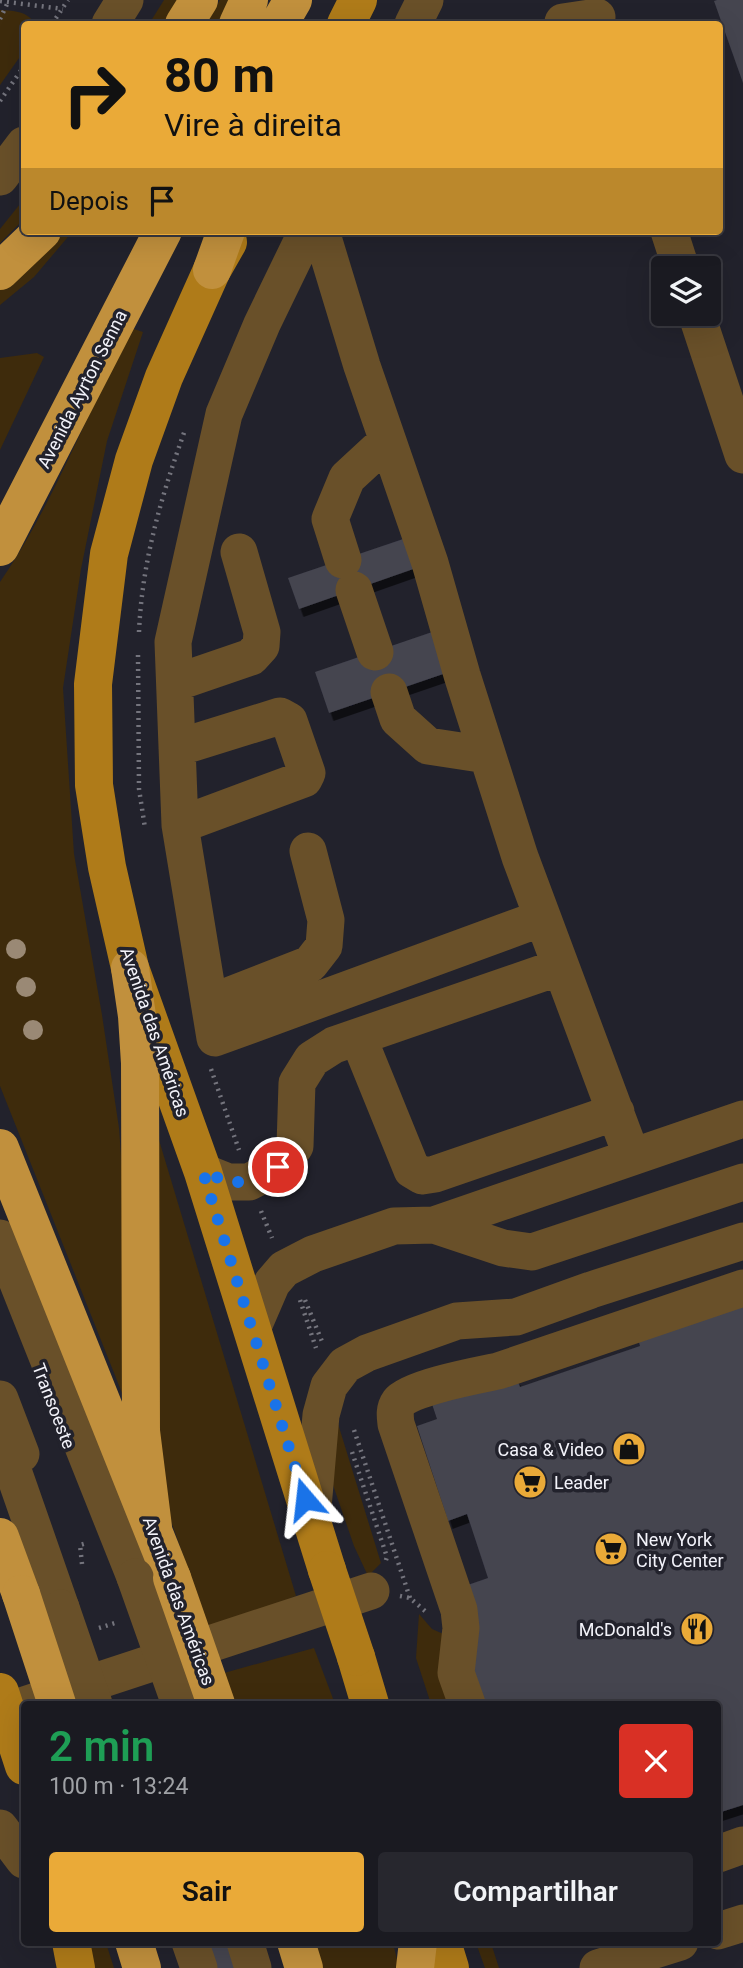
<!DOCTYPE html>
<html lang="pt">
<meta charset="utf-8">
<style>
:root{--surface:#1a1a21;--page:#27272e;--text:#f1f3f6;--muted:#9fa1a5;--line:#38383f;--accent:#eaaa38}
body{margin:0;font-family:Roboto,sans-serif;background:var(--page);color:var(--text);height:100vh;display:flex;flex-direction:column;font-size:26px;white-space:nowrap}
*{box-sizing:border-box;margin:0}
p{font-size:23px;color:var(--muted)}
.icon{flex:none;width:38px;height:38px;fill:none;stroke:currentColor;stroke-width:2;stroke-linecap:round;stroke-linejoin:round}
.map{position:relative;flex:1;overflow:hidden}
.details{position:absolute;left:21px;top:1701px;width:700px;height:245px;display:flex;flex-direction:column;background:var(--surface);border-radius:7px;box-shadow:0 7px 28px #0002,0 0 0 2px var(--line)}
.details>*{flex:none}
.guide{position:absolute;left:21px;top:21px;width:702px;height:214px;border-radius:7px;box-shadow:0 7px 28px #0002,0 0 0 2px var(--line);background:#eaaa38;color:#111;overflow:hidden}
.controls{position:absolute;left:651px;top:256px;display:grid;gap:14px}
.controls a{display:grid;place-items:center;width:70px;height:70px;border-radius:7px;background:var(--surface);box-shadow:0 7px 28px #0002,0 0 0 2px var(--line);font-size:35px}
.pin{position:absolute;display:grid;place-items:center;width:60px;height:60px;color:#fff;margin:-30px;border:4px solid #fff;border-radius:50%;box-shadow:0 2px 7px #0007}
.me{position:absolute;width:77px;margin:-38px;rotate:343deg;stroke-linejoin:round;filter:drop-shadow(0 0 5px #0008)}
.turn{display:flex;align-items:center;gap:24px;height:147px;padding:0 28px;font-size:32px}
.turn .icon{width:91px;height:91px;stroke-width:2.5}
.turn b{display:block;font-size:49px;line-height:60px}
.then{display:flex;align-items:center;height:66px;padding:0 28px;background:#0003;gap:14px;font-size:26px}
.round{display:grid;place-items:center;flex:none;width:74px;height:74px;border-radius:7px;background:var(--page)}
.head{display:flex;align-items:center;justify-content:space-between;height:119px;padding:0 28px}
h1{font-size:42px;font-weight:600;line-height:52px;color:#1e9e55}
.action{display:flex;gap:14px;margin-top:auto;padding:14px 28px}
.action a{flex:1;height:80px;border-radius:7px;background:var(--accent);color:#111;font-size:28px;font-weight:600;line-height:80px;text-align:center}
.action a+a{background:var(--page);color:var(--text)}
.map>svg:first-child{display:block}
.green{fill:#3e2b0c}
.building{fill:#44444f;filter:url(#shadow)}
.lines{fill:none;stroke-linecap:round;stroke-linejoin:round}
.path{stroke:#74747d;stroke-width:4.5;stroke-dasharray:2 5;stroke-linecap:butt}
.minor{stroke:#695029;stroke-width:37}
.major{stroke:#af7b19;stroke-width:38}
.highway{stroke:#c1903d;stroke-width:38}
.path-bridge{stroke:#74747d;stroke-width:4.5;stroke-dasharray:2 5;stroke-linecap:butt}
.minor-bridge{stroke:#695029;stroke-width:37}
.major-bridge{stroke:#af7b19;stroke-width:38}
.highway-bridge{stroke:#c1903d;stroke-width:38}
.tree{fill:#9a8975}
.route{stroke:#1a73e8;stroke-width:12;stroke-dasharray:0 21.6}
.labels{text-anchor:middle;dominant-baseline:central;stroke-width:7;stroke-linejoin:round;paint-order:stroke}
.street-label{font-size:18px;fill:#f3f3fa;stroke:#22222c}
.poi-label{font-size:18px;fill:#f3f3fa;stroke:#22222c;text-anchor:end}
</style>
<div class="map">
<svg width="743" height="1968" viewBox="0 0 743 1968">
<defs>
<filter id="shadow"><feDropShadow dx="4.5" dy="8" stdDeviation="0" flood-color="#0009"/></filter>
</defs>
<rect width="100%" height="100%" fill="#22222c"/>
<path class="green" d="M164,0H179L164,24H149Z
M220,0H231L218,24H206Z
M0,10C16,11 26,11 36,24H24V51L0,85Z
M24,199V219L0,243V229Z
M61,231H73L34,277L0,305V287Z
M131,328L143,332L107,441L81,569L63,688L74,854L102,1015L119,1128L125,1209L124,1398L0,1086V582C54,504 87,412 131,328Z
M37,353L44,357L0,450V358Z
M159,1140L296,1596L210,1630L162,1496L149,1392Z
M335,1414L381,1563L368,1576L354,1546L333,1485Z
M419,1614L432,1629L448,1636L455,1704H431L416,1658Z
M314,1648L335,1704H234L224,1673Z
M88,1943H106L114,1968H94Z
M313,1943H393L399,1968H321Z
M476,1943H491L499,1968H485Z"/>
<path class="building" d="M717,0H743V83L714,1Z
M409,537L419,567L299,609L288,578Z
M435,631L449,672L329,713L315,672Z
M743,1301V1805L718,1813V1704H488L486,1701L477,1704L459,1588L488,1578L467,1514L448,1521L417,1426L437,1419L432,1404L516,1377L520,1387L640,1346L637,1335Z
M193,1942H241L250,1968H201Z"/>
<g class="lines">
<path class="path" d="M0,1L63,9
M52,24L68,0
M0,101L24,66
M139,632C142,562 161,497 185,430
M138,655L139,789L145,828
M211,1069L239,1150
M261,1211L272,1238
M300,1300L316,1348
M305,1300L323,1344
M354,1430L410,1598
M352,1452L387,1557L385,1563
M82,1564L80,1545L87,1543
M400,1596L410,1598L425,1611
M99,1628L118,1622"/>
<path class="minor" d="M563,22L597,17
M110,24L125,0
M413,24L425,0
M0,177L24,145
M307,231L262,324L224,414L173,642L180,825L215,1038L542,918
M321,231L362,366L430,563L462,675L520,857L632,1157
M669,231L681,268
M696,313L743,455
M343,560L330,519L347,478L387,441
M354,590L375,652
M175,683L251,657L261,646L262,632L239,552
M389,692L398,719L428,746L487,755
M177,748L280,716L289,721L307,773L304,779L180,825
M210,1003L310,964L324,946L326,920L308,851
M358,1037L412,1170L422,1176L435,1174L616,1112
M203,1172L228,1182H249L278,1167L295,1146L297,1083L312,1059L334,1045L560,967
M434,1225L743,1119
M0,1238L135,1577
M253,1327L272,1283L284,1269L313,1254L394,1226L434,1225L503,1248L532,1252L743,1182
M0,1399L21,1454
M0,1433L61,1608
M312,1519L321,1415L329,1386L345,1365L367,1353L457,1321L516,1317L591,1290L743,1241
M467,1704L456,1673L461,1628L459,1610L396,1424C395,1416 394,1409 399,1402C409,1388 479,1375 498,1371L743,1288
M0,1710L15,1708L371,1591
M0,1828L24,1860
M718,1854L743,1845
M718,1931L743,1923
M190,1942L199,1968
M245,1942L253,1968
M598,1968L680,1942"/>
<path class="major" d="M346,24L358,0
M228,242L212,270L164,377L134,460L109,554L93,684L94,785L107,867L130,968L203,1172L327,1570
M356,1657L370,1704
M71,1942L76,1968
M442,1942L450,1968"/>
<path class="highway" d="M184,24L199,0
M238,24L249,0
M279,24L293,0
M212,270L226,231
M0,271L42,231
M0,547L163,231
M130,968L137,1016L140,1063L141,1431L153,1527
M0,1148L172,1578
M0,1537L21,1594
M134,1942L142,1968
M296,1942L304,1968
M415,1968L418,1942"/>
<path class="path-bridge" d="M0,19L9,0"/>
<path class="minor-bridge" d="M135,1577L180,1704
M61,1608L94,1704"/>
<path class="major-bridge" d="M327,1570L356,1657
M0,1692L24,1766"/>
<path class="highway-bridge" d="M172,1578L216,1704
M21,1594L57,1704"/>
</g>
<g class="tree">
<circle cx="16" cy="949" r="10"/>
<circle cx="26" cy="987" r="10"/>
<circle cx="33" cy="1030" r="10"/>
</g>
<g class="lines">
<path class="route" d="M278,1167C246,1186 237,1186 203,1172L305,1499"/>
</g>
<defs>
<symbol id="shop-disc" viewBox="-11 -11 22 22"><circle r="9.5" fill="#eaaa38" stroke="#22222c"/><path d="M-5-2.5h2.3a2.7 3.5 0 0 1 5.4 0H5L5.5 6h-11ZM-1.5-2.5h3a1.5 2.3 0 0 0-3 0Z" fill="#111"/></symbol>
<symbol id="supermarket-disc" viewBox="-11 -11 22 22"><circle r="9.5" fill="#eaaa38" stroke="#22222c"/><path d="M-6-5.5h2.5l.6 2H6L4.5 2H-2.5L-4.4-4H-6ZM-1.5 3.2a1.3 1.3 0 1 0 .1 0ZM3 3.2a1.3 1.3 0 1 0 .1 0Z" fill="#111"/></symbol>
<symbol id="restaurant-disc" viewBox="-11 -11 22 22"><circle r="9.5" fill="#eaaa38" stroke="#22222c"/><path d="M-5-6h1v4h1v-4h1v4h1v-4h1v5L-1.5 .5V6h-2V.5L-5-1ZM5-6V6H3V1.5H1.5Q1.5-4 5-6Z" fill="#111"/></symbol>
</defs>
<g fill-rule="evenodd">
<use href="#shop-disc" x="610" y="1430" width="38" height="38"/>
<use href="#supermarket-disc" x="511" y="1463" width="38" height="38"/>
<use href="#supermarket-disc" x="592" y="1530" width="38" height="38"/>
<use href="#restaurant-disc" x="678" y="1610" width="38" height="38"/>
</g>
<g class="labels">
<g class="street-label">
<text transform="translate(82 389) rotate(-63)">Avenida Ayrton Senna</text>
<text transform="translate(155 1032) rotate(71)">Avenida das Américas</text>
<text transform="translate(54 1406) rotate(69)">Transoeste</text>
<text transform="translate(179 1601) rotate(70)">Avenida das Américas</text>
</g>
<g class="poi-label">
<text x="604" y="1449">Casa &amp; Video</text>
<text x="554" y="1482" text-anchor="start">Leader</text>
<text x="636" y="1539" text-anchor="start">New York<tspan x="636" dy="21">City Center</tspan></text>
<text x="672" y="1629">McDonald's</text>
</g>
</g>
</svg>
<div class="controls">
<a><svg class="icon" aria-label="layers" viewBox="0 0 24 24"><path d="M12 4l9 5-9 5-9-5zM3 14l9 5 9-5"/></svg></a>
</div>
<div class="pin" style="left:278px;top:1167px;background:#d93025"><svg class="icon" aria-label="arrive" viewBox="0 0 24 24"><path d="M6 21V4h12l-3 4 3 4H6"/></svg></div>
<svg class="me" style="left:305px;top:1499px" viewBox="-20 -20 40 40"><path d="M0-17L14 15 0 8-14 15z" fill="#1a73e8" stroke="#fff" stroke-width="4"/></svg>
<div class="guide">
<div class="turn"><svg class="icon" aria-label="right" viewBox="0 0 24 24"><path d="M7 20v-9h11M14 6l5 5-5 5"/></svg><div><b>80 m</b>Vire à direita</div></div>
<div class="then">Depois<svg class="icon" aria-label="arrive" viewBox="0 0 24 24"><path d="M6 21V4h12l-3 4 3 4H6"/></svg></div>
</div>
<section class="details">
<div class="head"><div><h1>2 min</h1><p>100 m · 13:24</p></div><a class="round" style="background:#d93025;color:#fff"><svg class="icon" aria-label="close" viewBox="0 0 24 24"><path d="M6 6l12 12M18 6L6 18"/></svg></a></div>
<div class="action"><a>Sair</a><a>Compartilhar</a></div>
</section>
</div>
